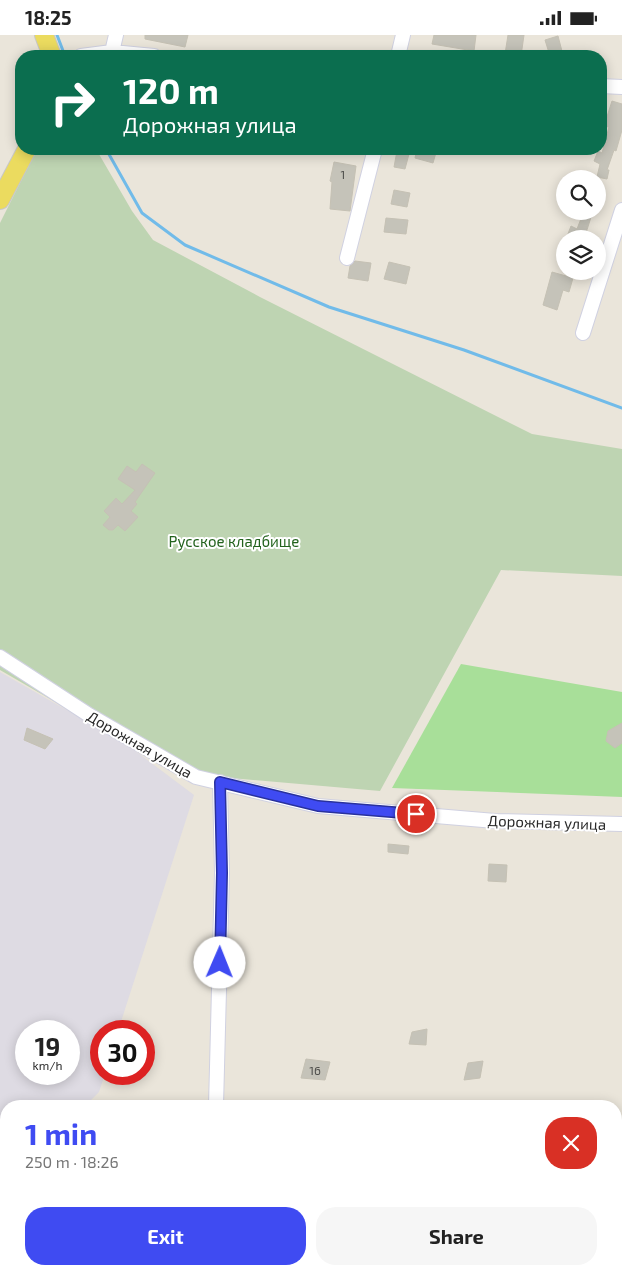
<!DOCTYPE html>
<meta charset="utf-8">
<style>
:root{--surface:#fff;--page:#f6f6f6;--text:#222;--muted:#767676;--accent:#3f4bf2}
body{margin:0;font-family:"Exo 2",sans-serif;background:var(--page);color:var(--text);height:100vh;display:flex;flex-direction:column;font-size:19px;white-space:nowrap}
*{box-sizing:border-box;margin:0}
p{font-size:16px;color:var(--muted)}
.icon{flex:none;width:28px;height:28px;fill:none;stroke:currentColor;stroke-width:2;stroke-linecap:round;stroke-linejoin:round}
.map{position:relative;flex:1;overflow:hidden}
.panel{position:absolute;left:0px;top:1065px;width:622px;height:175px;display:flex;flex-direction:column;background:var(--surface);border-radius:20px 20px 0 0;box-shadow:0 2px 12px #0003}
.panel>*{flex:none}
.top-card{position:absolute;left:15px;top:15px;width:592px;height:105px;border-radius:20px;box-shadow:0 2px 12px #0003;background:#0b6e4f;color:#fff;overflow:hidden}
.controls{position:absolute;left:556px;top:135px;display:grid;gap:10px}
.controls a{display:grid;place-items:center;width:50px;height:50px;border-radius:50%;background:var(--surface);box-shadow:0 2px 12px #0003;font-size:25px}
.speed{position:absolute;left:15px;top:985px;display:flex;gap:10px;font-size:25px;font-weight:700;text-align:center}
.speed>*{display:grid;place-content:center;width:65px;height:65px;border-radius:50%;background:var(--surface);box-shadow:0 2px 12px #0003;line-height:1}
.speed small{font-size:12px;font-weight:400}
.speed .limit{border:8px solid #d22;background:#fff;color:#111}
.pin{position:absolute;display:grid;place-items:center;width:42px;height:42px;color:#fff;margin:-21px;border:2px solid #fff;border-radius:50%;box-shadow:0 1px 5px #0007}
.me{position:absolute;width:55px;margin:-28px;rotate:1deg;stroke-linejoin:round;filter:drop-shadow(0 0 4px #0008)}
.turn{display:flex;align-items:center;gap:18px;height:105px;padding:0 25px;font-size:22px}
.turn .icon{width:65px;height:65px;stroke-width:2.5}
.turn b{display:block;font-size:35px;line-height:42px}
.round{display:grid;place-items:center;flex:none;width:52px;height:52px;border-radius:20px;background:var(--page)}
.headline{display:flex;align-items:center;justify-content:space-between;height:85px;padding:0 25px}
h1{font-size:30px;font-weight:700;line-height:38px;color:var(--accent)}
.primary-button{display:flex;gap:10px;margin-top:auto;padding:10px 25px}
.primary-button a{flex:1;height:58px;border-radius:20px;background:var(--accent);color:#fff;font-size:20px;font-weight:700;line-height:58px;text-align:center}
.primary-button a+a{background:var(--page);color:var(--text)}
.status{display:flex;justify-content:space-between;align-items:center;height:35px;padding:0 25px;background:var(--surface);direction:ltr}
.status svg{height:14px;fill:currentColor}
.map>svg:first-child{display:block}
.industrial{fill:#dedbe3;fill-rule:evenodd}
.green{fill:#a8df99}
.cemetery{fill:#bed4b2}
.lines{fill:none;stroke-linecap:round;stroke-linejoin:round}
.stream{stroke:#71bbe9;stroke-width:3}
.building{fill:#c5c3b9;stroke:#c5c1b4}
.minor-casing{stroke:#d0d1e1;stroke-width:16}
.major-casing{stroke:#c7c7c7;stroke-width:20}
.minor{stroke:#fff;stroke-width:14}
.major{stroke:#ebdb5f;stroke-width:18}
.rail-casing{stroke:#9e9eb2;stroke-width:5}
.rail{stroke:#fff;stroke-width:3;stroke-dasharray:9;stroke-linecap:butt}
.route-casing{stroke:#29319d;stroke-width:12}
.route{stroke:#3f4bf2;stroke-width:9}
.labels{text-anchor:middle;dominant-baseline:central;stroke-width:4;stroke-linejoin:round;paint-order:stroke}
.number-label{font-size:12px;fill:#4f4f4c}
.park-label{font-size:15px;fill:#22621c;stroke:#fff}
.street-label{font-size:15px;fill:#282828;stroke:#fff}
</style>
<div class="status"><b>18:25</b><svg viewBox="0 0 49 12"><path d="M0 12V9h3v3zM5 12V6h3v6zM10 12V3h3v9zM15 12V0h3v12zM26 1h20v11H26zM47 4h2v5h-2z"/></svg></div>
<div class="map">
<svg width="622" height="1240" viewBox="0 0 622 1240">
<rect width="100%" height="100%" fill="#eae5da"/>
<path class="industrial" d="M0,637L126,709L194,760L118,996H101V1039H105L99,1057L85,1071H6V1234H79L70,1240H0ZM26,996H69V1039H26Z"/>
<path class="green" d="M461,629L622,657V762L392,753Z"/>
<path class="cemetery" d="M37,114H96L132,176L153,205L260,262L532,399L622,414V541L501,535L380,756L197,740L133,712L0,635V188Z"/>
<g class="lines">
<path class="stream" d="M57,0L65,21
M106,114L142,178L185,210L329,272L464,315L622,373"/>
</g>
<path class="building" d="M145,0H188L185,12L145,4Z
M434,0H476L474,16L432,9Z
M508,0H524L521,21L505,19Z
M558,1L563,20L550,21L545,5Z
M612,66L622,69V95L616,116L614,115L607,135H609L607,144L597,142L600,129L594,126L598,116L602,118L609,92L604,91Z
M417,114H437L433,128L415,123Z
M397,116L409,119L405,134L394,132Z
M334,127L356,131L350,176L330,174L332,147L330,146Z
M394,155L410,158L407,172L391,169Z
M584,176H593L584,204H566L571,191L577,194Z
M386,183L408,185L406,199L384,197Z
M355,226L371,228L368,246L348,243L350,231Z
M389,227L410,232L406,249L384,244Z
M552,237L573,243L569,257L563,255L557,275L543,270Z
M142,429L155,438L135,467L137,469L131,476L138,482L125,496L118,490L113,495H109L103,490L110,482L104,476L116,463L122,469L135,455L118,444L127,431L136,437Z
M622,688V708L615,713L606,706L608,696Z
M27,693L53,704L45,714L24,705Z
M388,809L409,811L408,819L388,817Z
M489,829L507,830L506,847L488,846Z
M427,994L426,1010L409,1009L412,997Z
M306,1024L330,1027L325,1045L301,1043Z
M483,1026L480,1043L464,1045L468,1028Z"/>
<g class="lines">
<defs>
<path id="minor" d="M112,17L116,0
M81,21L112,17L154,21
M398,21L403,0
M601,51L622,52
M347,223L375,114
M583,298L622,175
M0,622L89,680L196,742L318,771L495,786L622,789
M216,1071L222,838L220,747
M616,1209L622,1212
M319,1240L320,1234"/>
<path id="major" d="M44,0L52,21
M0,165L27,114"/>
</defs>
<use href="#minor" class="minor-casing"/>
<use href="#major" class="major-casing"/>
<use href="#minor" class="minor"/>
<use href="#major" class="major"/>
<defs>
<path id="rail" d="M28,1240L34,1234
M99,1240L118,1234"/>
</defs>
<use href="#rail" class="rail-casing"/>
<use href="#rail" class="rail"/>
</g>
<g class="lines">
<defs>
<path id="route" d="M220,928L222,838L220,747L318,771L416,779"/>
</defs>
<use href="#route" class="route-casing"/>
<use href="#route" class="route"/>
</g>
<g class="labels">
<g class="number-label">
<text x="343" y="139">1</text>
<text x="315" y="1035">16</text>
</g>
<g class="park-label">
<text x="234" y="506">Русское кладбище</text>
</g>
<g class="street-label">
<text transform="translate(140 709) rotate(30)">Дорожная улица</text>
<text transform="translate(547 787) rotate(2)">Дорожная улица</text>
</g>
</g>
</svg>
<div class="controls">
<a><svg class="icon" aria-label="search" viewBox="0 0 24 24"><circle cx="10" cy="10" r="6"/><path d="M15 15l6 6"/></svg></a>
<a><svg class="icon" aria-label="layers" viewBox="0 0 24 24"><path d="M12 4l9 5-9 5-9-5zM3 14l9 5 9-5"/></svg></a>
</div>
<div class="speed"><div>19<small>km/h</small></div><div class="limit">30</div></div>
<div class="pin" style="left:416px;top:779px;background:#d93025"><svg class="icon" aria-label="arrive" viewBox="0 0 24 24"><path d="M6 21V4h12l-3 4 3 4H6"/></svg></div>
<svg class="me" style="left:220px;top:928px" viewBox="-20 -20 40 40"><circle r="19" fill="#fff"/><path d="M0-13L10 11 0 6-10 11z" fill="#3f4bf2"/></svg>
<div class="top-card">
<div class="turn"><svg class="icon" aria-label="right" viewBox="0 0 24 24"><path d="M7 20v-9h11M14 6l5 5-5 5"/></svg><div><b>120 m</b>Дорожная улица</div></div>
</div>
<section class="panel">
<div class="headline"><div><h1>1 min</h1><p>250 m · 18:26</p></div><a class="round" style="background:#d93025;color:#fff"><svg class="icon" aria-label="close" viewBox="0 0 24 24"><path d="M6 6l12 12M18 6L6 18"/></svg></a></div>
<div class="primary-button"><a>Exit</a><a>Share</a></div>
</section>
</div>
